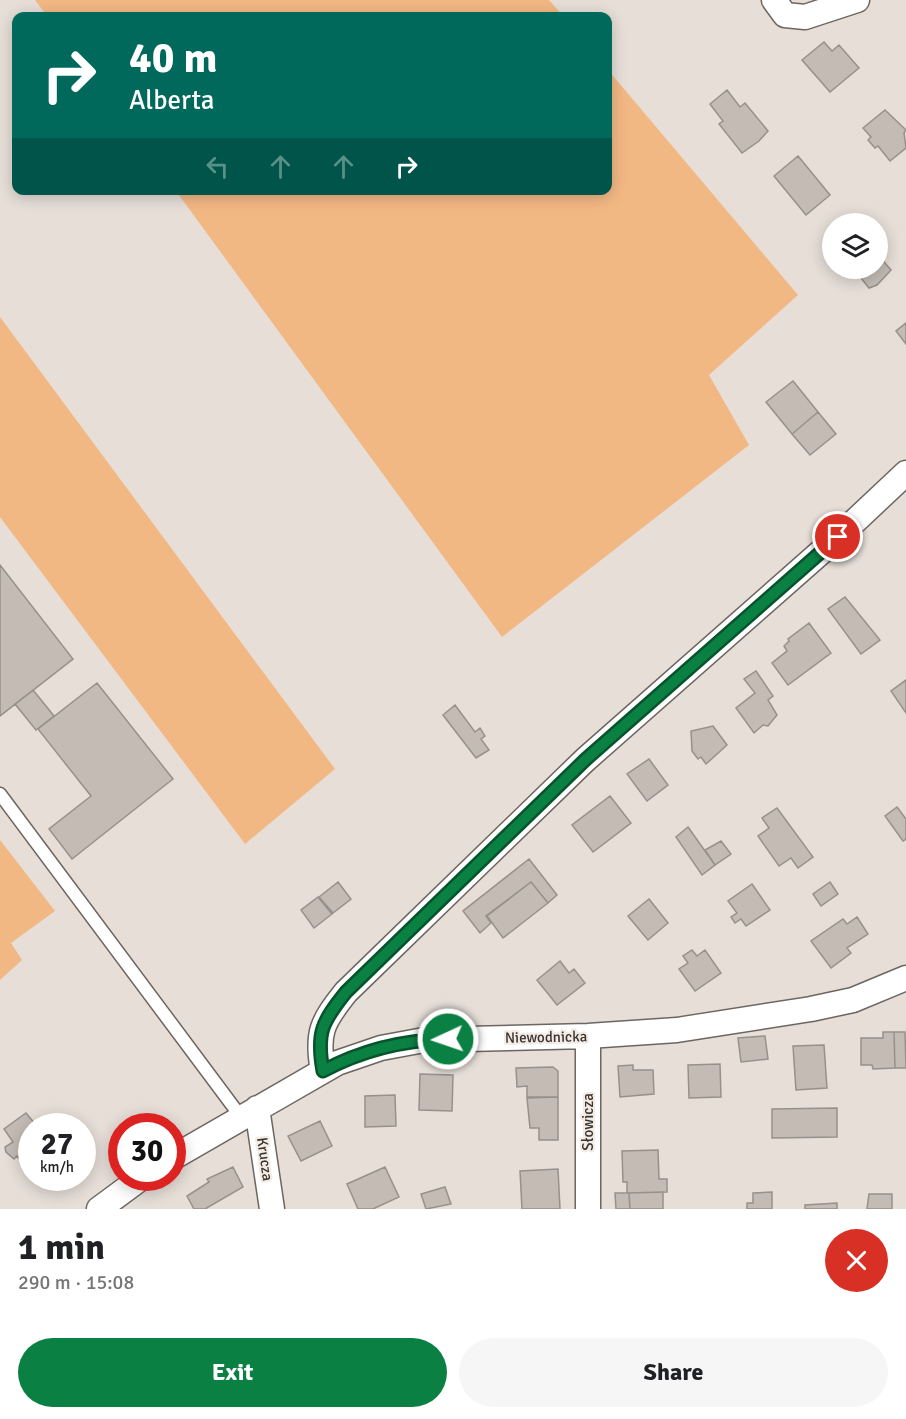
<!DOCTYPE html>
<meta charset="utf-8">
<style>
:root{--surface:#fff;--page:#f6f6f6;--text:#202124;--muted:#757577;--accent:#0b8043}
body{margin:0;font-family:Signika,sans-serif;background:var(--page);color:var(--text);height:100vh;display:flex;flex-direction:column;font-size:22px;white-space:nowrap}
*{box-sizing:border-box;margin:0}
p{font-size:20px;color:var(--muted)}
.icon{flex:none;width:33px;height:33px;fill:none;stroke:currentColor;stroke-width:2;stroke-linecap:round;stroke-linejoin:round}
.map{position:relative;height:1209px;overflow:hidden}
.details{display:flex;flex-direction:column;background:var(--surface);flex:1}
.details>*{flex:none}
.top-card{position:absolute;left:12px;top:12px;width:600px;height:183px;border-radius:12px;box-shadow:0 3px 15px #0003;background:#00695c;color:#fff;overflow:hidden}
.controls{position:absolute;left:822px;top:213px;display:grid;gap:12px}
.controls a{display:grid;place-items:center;width:66px;height:66px;border-radius:50%;background:var(--surface);box-shadow:0 3px 15px #0003;font-size:30px}
.speed{position:absolute;left:18px;top:1113px;display:flex;gap:12px;font-size:30px;font-weight:700;text-align:center}
.speed>*{display:grid;place-content:center;width:78px;height:78px;border-radius:50%;background:var(--surface);box-shadow:0 3px 15px #0003;line-height:1}
.speed small{font-size:15px;font-weight:400}
.speed .limit{border:9px solid #d22;background:#fff;color:#111}
.pin{position:absolute;display:grid;place-items:center;width:51px;height:51px;color:#fff;margin:-26px;border:3px solid #fff;border-radius:50%;box-shadow:0 2px 6px #0007}
.me{position:absolute;width:66px;margin:-33px;rotate:267deg;stroke-linejoin:round;filter:drop-shadow(0 0 4px #0008)}
.turn{display:flex;align-items:center;gap:21px;height:126px;padding:0 18px;font-size:27px}
.turn .icon{width:78px;height:78px;stroke-width:2.5}
.turn b{display:block;font-size:42px;line-height:51px}
.lanes{display:flex;align-items:center;height:57px;padding:0 18px;background:#0003;justify-content:center;gap:30px;direction:ltr}
.lanes .off{opacity:.35}
.round{display:grid;place-items:center;flex:none;width:63px;height:63px;border-radius:32px;background:var(--page)}
.head{display:flex;align-items:center;justify-content:space-between;height:102px;padding:0 18px}
h1{font-size:36px;font-weight:800;line-height:45px}
.primary-button{display:flex;gap:12px;margin-top:auto;padding:12px 18px}
.primary-button a{flex:1;height:69px;border-radius:36px;background:var(--accent);color:#fff;font-size:24px;font-weight:800;line-height:69px;text-align:center}
.primary-button a+a{background:var(--page);color:var(--text)}
.map>svg:first-child{display:block}
.green{fill:#f2b884}
.building{fill:#c3bbb4;stroke:#98908a;stroke-width:1.5}
.lines{fill:none;stroke-linecap:round;stroke-linejoin:round}
.service-casing{stroke:#6d6660;stroke-width:15}
.minor-casing{stroke:#6d6660;stroke-width:27}
.service{stroke:#fff;stroke-width:12}
.minor{stroke:#fff;stroke-width:24}
.route-casing{stroke:#07532c;stroke-width:15}
.route{stroke:#0b8043;stroke-width:10}
.labels{text-anchor:middle;dominant-baseline:central;stroke-width:4.5;stroke-linejoin:round;paint-order:stroke}
.street-label{font-size:15px;fill:#373431;stroke:#f4ebe4}
</style>
<div class="map">
<svg width="906" height="1209" viewBox="0 0 906 1209">
<rect width="100%" height="100%" fill="#e6ded7"/>
<path class="green" d="M35,0H549L563,16H47Z
M608,70L798,295L709,375L749,445L502,637L176,191L608,190Z
M0,317L335,769L245,844L0,517Z
M0,840L55,911L11,943L22,960L0,980Z"/>
<path class="building" d="M824,42L832,51L839,45L859,68L830,92L802,60Z
M727,90L740,107L745,103L768,131L759,141L742,153L719,124L723,121L710,104Z
M885,110L906,130L904,133L906,148L890,161L878,146L875,148L868,140L871,137L863,128Z
M798,156L830,195L806,215L774,176Z
M878,255L891,270L877,285L869,288L853,268H878Z
M906,323V344L896,331Z
M793,381L818,412L792,434L766,402Z
M818,412L836,434L810,455L792,434Z
M0,565L73,659L0,716Z
M845,597L880,640L861,654L828,609Z
M809,623L831,653L788,685L772,663L787,651L784,646L789,641L788,639Z
M756,671L773,696L768,700L777,715L768,726L763,725L754,733L736,708L755,693L744,679Z
M906,680V713L891,691Z
M97,683L173,779L72,859L49,829L91,796L38,729Z
M33,690L54,716L36,730L15,704Z
M455,705L475,732L480,728L485,736L481,739L489,750L476,758L443,715Z
M713,726L727,745L706,764L701,757L698,759L692,751L691,731Z
M649,759L668,785L647,801L627,774Z
M610,796L631,823L593,852L572,825Z
M897,807L906,819V839L903,841L885,816Z
M777,808L813,857L798,868L791,858L779,866L758,836L769,828L762,818Z
M688,827L715,865L702,875L676,837Z
M721,841L731,854L715,865L705,850Z
M529,859L557,895L548,903L531,882L486,916L491,923L480,933L463,911Z
M338,882L351,899L333,913L319,897Z
M531,882L548,903L503,938L487,916Z
M830,882L838,894L821,906L813,894Z
M752,884L770,910L746,926L741,919L735,923L731,917L737,913L728,901Z
M318,897L332,914L314,928L301,910Z
M649,899L668,923L648,940L628,916Z
M857,917L868,934L847,948L851,953L831,968L811,941L843,919L847,924Z
M692,950L697,956L705,950L721,973L695,991L679,969L688,963L683,956Z
M560,961L569,973L574,969L585,983L557,1005L537,980Z
M883,1032H894L895,1068L873,1069L872,1065H861V1038H883Z
M894,1032H905L906,1068H895Z
M765,1036L768,1059L741,1062L738,1038Z
M824,1045L827,1088L796,1090L793,1046Z
M720,1064L721,1097L689,1098L688,1065Z
M633,1065V1070H653L654,1094L620,1097L618,1066Z
M553,1067L558,1071V1097H527V1086L517,1087L516,1068Z
M420,1074L453,1075L452,1111L419,1110Z
M395,1095L396,1126L365,1127V1096Z
M558,1097V1140H539V1128H530L527,1098Z
M837,1108V1137L772,1138V1109Z
M26,1113L36,1125L39,1122L42,1126H32V1160L24,1165L17,1156L14,1159L6,1152L5,1147L13,1142L4,1129Z
M320,1121L332,1146L301,1161L288,1136Z
M658,1150L659,1179H667V1192L627,1193V1182H623L622,1151Z
M233,1167L243,1187L205,1209H194L187,1196L209,1182L207,1179Z
M385,1167L399,1197L373,1209H358L347,1184Z
M558,1169L560,1209H522L520,1171Z
M445,1187L451,1204L426,1209L421,1194Z
M663,1192V1209H630L629,1193Z
M772,1192V1209H747V1203H753V1193Z
M615,1193H629L630,1209H616Z
M869,1194H892V1209H867Z
M837,1203V1209H805V1205Z"/>
<g class="lines">
<defs>
<path id="service" d="M0,794L241,1117"/>
<path id="minor" d="M774,0L785,15L805,17L857,0
M323,1071C316,1033 322,1022 346,992L585,760L838,537L906,473
M257,1108L272,1209
M172,1158L337,1063L381,1048L424,1040L588,1036L677,1030L811,1009L853,1000L906,978
M99,1209L141,1178
M588,1209V1036"/>
</defs>
<use href="#service" class="service-casing"/>
<use href="#minor" class="minor-casing"/>
<use href="#service" class="service"/>
<use href="#minor" class="minor"/>
</g>
<g class="lines">
<defs>
<path id="route" d="M448,1039C405,1040 362,1050 323,1071C316,1033 322,1022 346,992L585,760L838,537"/>
</defs>
<use href="#route" class="route-casing"/>
<use href="#route" class="route"/>
</g>
<g class="labels">
<g class="street-label">
<text transform="translate(546 1037) rotate(-1)">Niewodnicka</text>
<text transform="translate(588 1122) rotate(-90)">Słowicza</text>
<text transform="translate(265 1159) rotate(82)">Krucza</text>
</g>
</g>
</svg>
<div class="controls">
<a><svg class="icon" aria-label="layers" viewBox="0 0 24 24"><path d="M12 4l9 5-9 5-9-5zM3 14l9 5 9-5"/></svg></a>
</div>
<div class="speed"><div>27<small>km/h</small></div><div class="limit">30</div></div>
<div class="pin" style="left:838px;top:537px;background:#d93025"><svg class="icon" aria-label="arrive" viewBox="0 0 24 24"><path d="M6 21V4h12l-3 4 3 4H6"/></svg></div>
<svg class="me" style="left:448px;top:1039px" viewBox="-20 -20 40 40"><circle r="17" fill="#0b8043" stroke="#fff" stroke-width="3"/><path d="M0-11L8 9 0 5-8 9z" fill="#fff"/></svg>
<div class="top-card">
<div class="turn"><svg class="icon" aria-label="right" viewBox="0 0 24 24"><path d="M7 20v-9h11M14 6l5 5-5 5"/></svg><div><b>40 m</b>Alberta</div></div>
<div class="lanes"><svg class="icon off" aria-label="left" viewBox="0 0 24 24"><path d="M17 20v-9H6M10 6l-5 5 5 5"/></svg><svg class="icon off" aria-label="ahead" viewBox="0 0 24 24"><path d="M12 20V5M6 11l6-6 6 6"/></svg><svg class="icon off" aria-label="ahead" viewBox="0 0 24 24"><path d="M12 20V5M6 11l6-6 6 6"/></svg><svg class="icon" aria-label="right" viewBox="0 0 24 24"><path d="M7 20v-9h11M14 6l5 5-5 5"/></svg></div>
</div>
</div>
<section class="details">
<div class="head"><div><h1>1 min</h1><p>290 m · 15:08</p></div><a class="round" style="background:#d93025;color:#fff"><svg class="icon" aria-label="close" viewBox="0 0 24 24"><path d="M6 6l12 12M18 6L6 18"/></svg></a></div>
<div class="primary-button"><a>Exit</a><a>Share</a></div>
</section>
